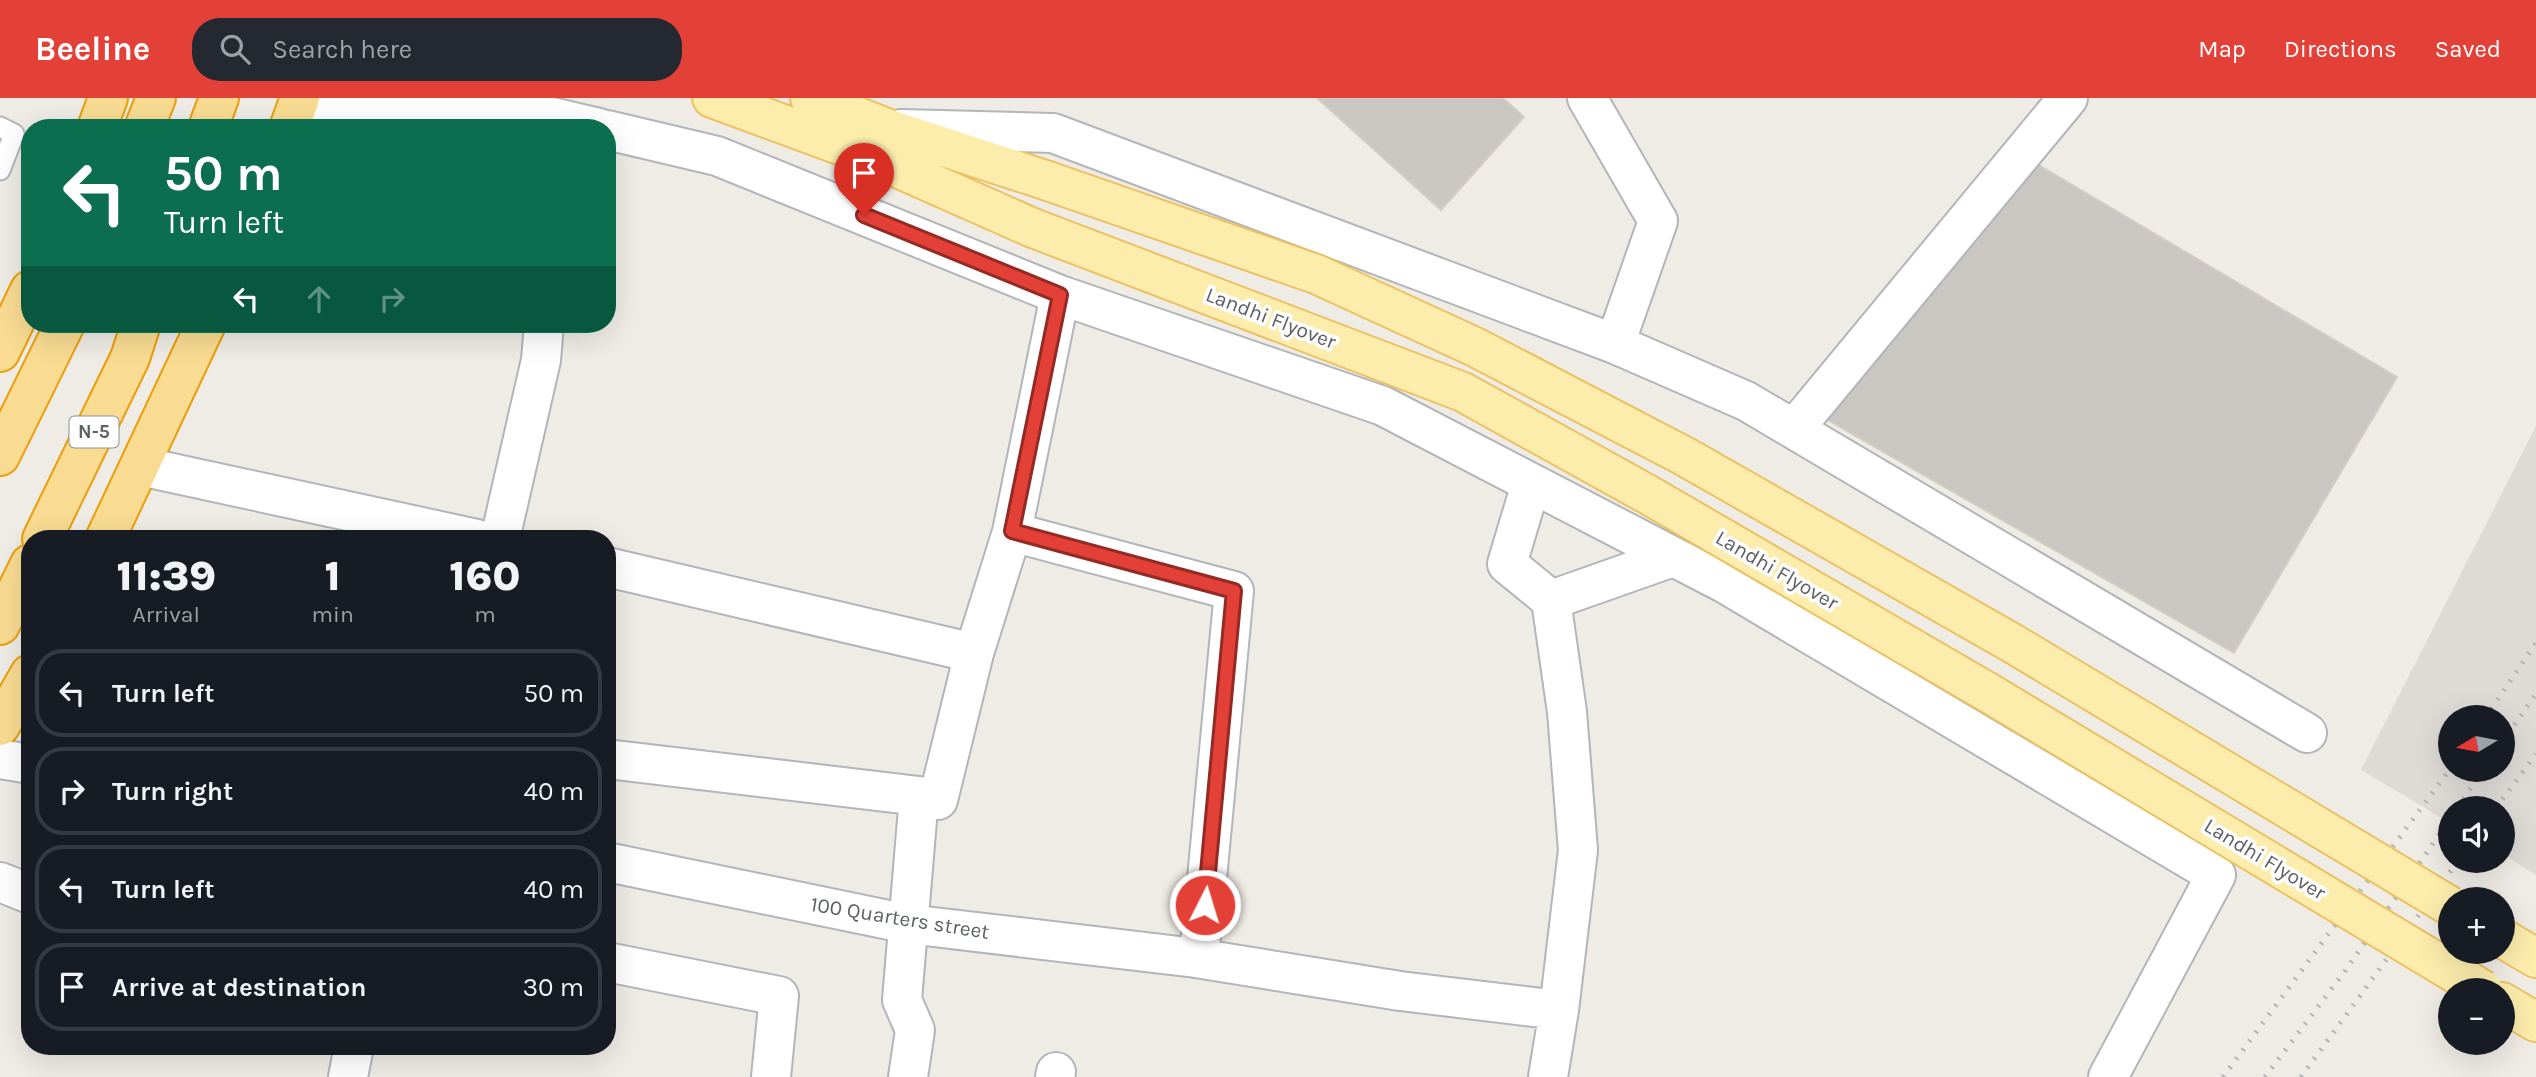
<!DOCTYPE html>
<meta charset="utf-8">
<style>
:root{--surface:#171b24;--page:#242831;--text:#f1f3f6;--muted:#9ea1a6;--line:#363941;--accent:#e34037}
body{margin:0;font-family:Karla,sans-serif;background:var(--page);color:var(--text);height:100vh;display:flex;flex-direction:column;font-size:26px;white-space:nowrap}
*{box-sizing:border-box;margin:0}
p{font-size:23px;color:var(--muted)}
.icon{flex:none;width:38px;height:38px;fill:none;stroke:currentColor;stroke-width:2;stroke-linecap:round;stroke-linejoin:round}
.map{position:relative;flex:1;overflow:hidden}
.details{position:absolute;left:21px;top:432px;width:595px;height:525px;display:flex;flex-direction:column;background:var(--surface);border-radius:28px;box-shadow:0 7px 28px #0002}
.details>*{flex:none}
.guide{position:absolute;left:21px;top:21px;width:595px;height:214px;border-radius:28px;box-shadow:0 7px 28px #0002;background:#0b6e4f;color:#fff;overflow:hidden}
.needle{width:46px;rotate:260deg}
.controls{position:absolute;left:2438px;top:607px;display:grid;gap:14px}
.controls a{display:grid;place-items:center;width:77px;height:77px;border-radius:50%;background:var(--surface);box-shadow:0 7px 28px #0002;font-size:35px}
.pin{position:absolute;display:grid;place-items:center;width:60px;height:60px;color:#fff;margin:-72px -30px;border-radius:50% 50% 50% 0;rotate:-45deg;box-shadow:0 0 7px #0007}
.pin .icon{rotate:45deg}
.me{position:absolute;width:77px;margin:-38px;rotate:5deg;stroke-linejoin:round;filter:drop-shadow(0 0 5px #0008)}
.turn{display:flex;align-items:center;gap:24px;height:147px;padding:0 28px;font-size:32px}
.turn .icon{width:91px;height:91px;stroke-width:2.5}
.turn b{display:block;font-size:49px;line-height:60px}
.lanes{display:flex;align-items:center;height:66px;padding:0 28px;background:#0003;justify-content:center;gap:35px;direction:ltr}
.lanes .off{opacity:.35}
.eta{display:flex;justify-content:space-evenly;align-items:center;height:119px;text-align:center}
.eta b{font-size:42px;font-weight:800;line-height:49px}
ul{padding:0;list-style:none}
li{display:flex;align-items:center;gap:21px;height:88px;margin:0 14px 10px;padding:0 14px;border:4px solid var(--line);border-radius:28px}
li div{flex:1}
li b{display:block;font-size:26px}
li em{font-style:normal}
header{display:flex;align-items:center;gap:42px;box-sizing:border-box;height:98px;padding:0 35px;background:var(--accent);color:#fff}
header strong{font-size:33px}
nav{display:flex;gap:38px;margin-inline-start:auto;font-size:24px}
.search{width:490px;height:63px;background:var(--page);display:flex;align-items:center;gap:18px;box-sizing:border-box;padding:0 24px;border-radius:28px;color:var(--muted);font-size:26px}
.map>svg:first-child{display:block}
.industrial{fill:#dedbd7;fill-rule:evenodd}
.building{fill:#cac7c2;stroke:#d3cec4;stroke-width:2}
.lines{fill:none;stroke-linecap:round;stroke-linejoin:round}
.lane-casing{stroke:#b2b6b9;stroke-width:23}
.street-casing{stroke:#b2b6b9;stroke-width:42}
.primary-casing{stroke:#ecc161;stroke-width:42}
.highway-casing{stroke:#eb9e09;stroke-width:42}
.lane{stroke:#fff;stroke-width:19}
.street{stroke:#fff;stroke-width:38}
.primary{stroke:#fcedad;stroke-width:38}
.highway{stroke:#f9dc92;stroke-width:38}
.rail{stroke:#b3b4b5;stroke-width:5;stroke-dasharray:2 9;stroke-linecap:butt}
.primary-bridge-casing{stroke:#ecc161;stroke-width:42;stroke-linecap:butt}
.primary-bridge{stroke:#fcedad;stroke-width:38}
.route-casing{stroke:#942a24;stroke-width:18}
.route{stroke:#e34037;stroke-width:12}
.labels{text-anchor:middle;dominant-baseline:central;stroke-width:7;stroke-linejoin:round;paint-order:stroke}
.shield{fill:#fff;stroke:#8e9093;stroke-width:2}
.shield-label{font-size:19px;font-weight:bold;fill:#5d6165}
.street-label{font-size:21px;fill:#5d6165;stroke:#fff}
</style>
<header>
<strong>Beeline</strong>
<div class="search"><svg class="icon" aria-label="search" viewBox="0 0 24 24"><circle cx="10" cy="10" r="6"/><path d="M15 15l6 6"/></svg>Search here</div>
<nav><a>Map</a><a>Directions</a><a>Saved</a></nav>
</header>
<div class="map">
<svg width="2536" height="979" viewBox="0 0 2536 979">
<rect width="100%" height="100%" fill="#efece5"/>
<path class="industrial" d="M2536,328V777L2503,756L2502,710H2450V725L2361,672ZM2450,620H2502V672H2450Z"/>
<path class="building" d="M1317,0H1503L1524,19L1441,112Z
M2030,62L2397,279L2234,555L1819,317Z"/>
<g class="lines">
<defs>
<path id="lane" d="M0,29L14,36L0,72"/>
<path id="street" d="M1587,0L1658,123L1615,246
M296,11L552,19L599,30
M901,31L1053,35L1615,246L1746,303L2307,635
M607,32L717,58L1060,197L1383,308L1724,485L2216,777L2108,979
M1794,331L2068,0
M140,368L477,441
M1531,386L1507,466L1551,502L1567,614L1578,752L1559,912L1548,979
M1012,434L1234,493L1202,834L1196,860L1400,893L1559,912
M500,441L541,262L544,226
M607,469L974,555L1012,434L1060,197
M1551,502L1673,459
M0,661L30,666
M607,661L919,698L902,902L915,932L908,979
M919,698L938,702L974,555
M607,764L908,826L1196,860
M0,784L30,796
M607,864L779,898L771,979
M348,979L354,948
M1055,979L1056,974"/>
<path id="primary" d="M712,0L875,60L1033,130
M810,0L889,31L1045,82
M2502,840L2536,860
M2502,904L2536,924"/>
<path id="highway" d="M97,30L108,0
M144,30L156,0
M208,30L219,0
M289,30L300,0
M0,254L30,192
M0,358L65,226
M42,441L130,260L141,226
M105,441L206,226
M0,527L30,466
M0,628L30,576"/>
</defs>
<use href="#lane" class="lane-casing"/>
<use href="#street" class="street-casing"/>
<use href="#primary" class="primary-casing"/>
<use href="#highway" class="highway-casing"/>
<use href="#lane" class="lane"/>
<use href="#street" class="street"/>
<use href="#primary" class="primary"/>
<use href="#highway" class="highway"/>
<path class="rail" d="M2485,620L2536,545
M2502,645L2536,596
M2457,710L2484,672
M2496,710L2536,656
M2223,979L2450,671
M2265,979L2345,873L2450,721
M2301,979L2458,763"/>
<defs>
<path id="primary-bridge" d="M1045,82L1316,176L1475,249L1684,358L2012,545L2450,808
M1033,130L1463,294L1647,396L1989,595L2483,892"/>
</defs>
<use href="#primary-bridge" class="primary-bridge-casing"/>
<use href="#primary-bridge" class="primary-bridge"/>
</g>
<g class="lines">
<defs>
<path id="route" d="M864,117L1060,197L1012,433L1234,493L1205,807"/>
</defs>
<use href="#route" class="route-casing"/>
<use href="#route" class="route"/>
</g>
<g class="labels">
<rect class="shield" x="69.5" y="318.5" width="49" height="31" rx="5"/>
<g class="shield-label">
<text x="94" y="334">N-5</text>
</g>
<g class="street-label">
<text transform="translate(1271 220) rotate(21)">Landhi Flyover</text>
<text transform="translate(1777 472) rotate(30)">Landhi Flyover</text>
<text transform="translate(2265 761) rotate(31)">Landhi Flyover</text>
<text transform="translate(900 820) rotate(9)">100 Quarters street</text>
</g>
</g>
</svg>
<div class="controls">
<a><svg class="needle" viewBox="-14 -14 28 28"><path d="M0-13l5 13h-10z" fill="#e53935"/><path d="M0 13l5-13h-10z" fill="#9ea1a6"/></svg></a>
<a><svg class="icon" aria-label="sound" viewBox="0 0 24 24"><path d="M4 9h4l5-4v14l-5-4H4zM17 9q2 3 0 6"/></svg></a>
<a>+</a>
<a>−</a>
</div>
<div class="pin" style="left:864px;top:117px;background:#d93025"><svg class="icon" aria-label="arrive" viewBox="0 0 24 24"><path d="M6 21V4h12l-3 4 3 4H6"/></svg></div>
<svg class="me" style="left:1205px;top:807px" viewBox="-20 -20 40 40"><circle r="17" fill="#e34037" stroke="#fff" stroke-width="3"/><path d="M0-11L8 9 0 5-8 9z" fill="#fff"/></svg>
<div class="guide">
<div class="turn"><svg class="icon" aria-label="left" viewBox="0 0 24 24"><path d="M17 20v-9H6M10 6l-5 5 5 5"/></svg><div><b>50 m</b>Turn left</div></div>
<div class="lanes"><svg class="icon" aria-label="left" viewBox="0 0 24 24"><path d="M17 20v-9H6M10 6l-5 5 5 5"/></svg><svg class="icon off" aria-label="ahead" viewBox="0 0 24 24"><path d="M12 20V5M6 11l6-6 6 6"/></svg><svg class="icon off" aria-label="right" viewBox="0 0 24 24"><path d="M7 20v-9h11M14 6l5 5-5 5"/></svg></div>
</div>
<section class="details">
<div class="eta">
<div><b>11:39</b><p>Arrival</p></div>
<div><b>1</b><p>min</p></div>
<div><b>160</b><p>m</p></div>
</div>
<ul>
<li><svg class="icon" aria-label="left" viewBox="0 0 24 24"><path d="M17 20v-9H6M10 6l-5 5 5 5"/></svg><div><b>Turn left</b></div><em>50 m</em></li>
<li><svg class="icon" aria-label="right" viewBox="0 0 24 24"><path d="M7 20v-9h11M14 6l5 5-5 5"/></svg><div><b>Turn right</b></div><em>40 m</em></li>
<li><svg class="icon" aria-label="left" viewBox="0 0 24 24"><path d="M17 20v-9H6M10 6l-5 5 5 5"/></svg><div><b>Turn left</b></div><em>40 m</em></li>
<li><svg class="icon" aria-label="arrive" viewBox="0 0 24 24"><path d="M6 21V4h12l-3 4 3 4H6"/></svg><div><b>Arrive at destination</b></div><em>30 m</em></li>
</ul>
</section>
</div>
